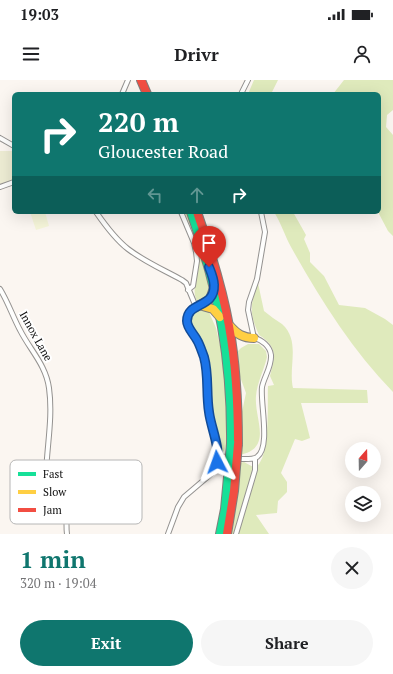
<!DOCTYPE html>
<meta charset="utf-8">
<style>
:root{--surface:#fff;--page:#f6f6f6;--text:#202124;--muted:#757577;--accent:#0f766e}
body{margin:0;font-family:"PT Serif",serif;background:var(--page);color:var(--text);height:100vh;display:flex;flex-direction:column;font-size:15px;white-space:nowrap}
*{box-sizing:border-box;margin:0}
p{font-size:13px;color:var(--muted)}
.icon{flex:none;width:22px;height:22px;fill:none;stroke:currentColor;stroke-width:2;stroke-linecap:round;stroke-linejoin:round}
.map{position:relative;height:454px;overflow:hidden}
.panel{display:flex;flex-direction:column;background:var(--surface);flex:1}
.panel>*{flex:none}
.guide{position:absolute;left:12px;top:12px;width:369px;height:122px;border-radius:6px;box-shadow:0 4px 16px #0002;background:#0f766e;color:#fff;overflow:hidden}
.needle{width:26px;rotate:20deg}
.buttons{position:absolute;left:345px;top:362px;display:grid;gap:8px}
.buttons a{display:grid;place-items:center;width:36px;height:36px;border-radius:50%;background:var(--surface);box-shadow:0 4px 16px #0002;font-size:20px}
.pin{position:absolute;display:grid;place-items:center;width:34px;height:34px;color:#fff;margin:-41px -17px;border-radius:50% 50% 50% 0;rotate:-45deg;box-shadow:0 0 4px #0007}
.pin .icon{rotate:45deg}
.me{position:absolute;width:44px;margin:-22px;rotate:356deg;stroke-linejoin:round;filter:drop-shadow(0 0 3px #0008)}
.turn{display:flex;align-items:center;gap:14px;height:84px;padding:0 20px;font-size:18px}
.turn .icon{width:52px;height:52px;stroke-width:2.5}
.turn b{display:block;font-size:28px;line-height:34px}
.lanes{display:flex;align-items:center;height:38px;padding:0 20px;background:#0003;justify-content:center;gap:20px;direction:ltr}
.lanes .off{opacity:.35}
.round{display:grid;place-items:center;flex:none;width:42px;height:42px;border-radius:21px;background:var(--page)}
.headline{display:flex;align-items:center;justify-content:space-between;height:68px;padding:0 20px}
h1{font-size:24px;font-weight:700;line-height:30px;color:var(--accent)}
.cta{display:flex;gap:8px;margin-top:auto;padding:8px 20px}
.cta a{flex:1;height:46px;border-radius:24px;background:var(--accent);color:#fff;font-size:16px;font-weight:700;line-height:46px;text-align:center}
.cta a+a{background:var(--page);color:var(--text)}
.status{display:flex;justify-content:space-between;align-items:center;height:28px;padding:0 20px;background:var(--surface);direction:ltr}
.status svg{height:11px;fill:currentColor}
header{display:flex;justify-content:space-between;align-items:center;height:52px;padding:0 20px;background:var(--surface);font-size:18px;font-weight:700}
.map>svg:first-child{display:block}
.forest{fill:#dfeabc}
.cemetery{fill:#edecd3}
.pitch{fill:#f5f5d9}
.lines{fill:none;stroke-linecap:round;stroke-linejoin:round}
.street-casing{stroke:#949290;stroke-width:6}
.fast-casing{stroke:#817f7d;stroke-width:10}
.slow-casing{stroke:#817f7d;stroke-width:10}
.jam-casing{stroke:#817f7d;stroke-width:10}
.street{stroke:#fefefd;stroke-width:4}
.fast{stroke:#16e098;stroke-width:8}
.slow{stroke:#ffcf43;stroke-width:8}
.jam{stroke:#f24e42;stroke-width:8}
.fast-bridge-casing{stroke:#817f7d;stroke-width:10;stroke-linecap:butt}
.jam-bridge-casing{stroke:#817f7d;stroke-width:10;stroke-linecap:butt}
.fast-bridge{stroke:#16e098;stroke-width:8}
.jam-bridge{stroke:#f24e42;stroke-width:8}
.route-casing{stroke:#114b97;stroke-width:10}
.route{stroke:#1a73e8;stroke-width:7}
.labels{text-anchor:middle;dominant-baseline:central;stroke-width:4;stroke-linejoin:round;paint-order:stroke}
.street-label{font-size:11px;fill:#0d0d0d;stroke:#fff}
.key{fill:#fff;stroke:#b6b6b6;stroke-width:1}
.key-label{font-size:11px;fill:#0d0d0d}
</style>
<div class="status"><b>19:03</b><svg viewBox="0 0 49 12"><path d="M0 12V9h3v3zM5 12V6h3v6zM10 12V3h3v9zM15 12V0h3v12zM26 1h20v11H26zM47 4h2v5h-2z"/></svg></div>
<header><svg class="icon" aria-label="menu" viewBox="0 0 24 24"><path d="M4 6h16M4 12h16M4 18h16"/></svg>Drivr<svg class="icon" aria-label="person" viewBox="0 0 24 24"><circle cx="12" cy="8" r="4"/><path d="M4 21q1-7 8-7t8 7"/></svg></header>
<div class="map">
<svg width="393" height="454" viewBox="0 0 393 454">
<rect width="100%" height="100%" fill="#fbf6f1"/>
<path class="forest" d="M254,0H278L271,14H248Z
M344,0H393V30L387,35L386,47L393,55V156L388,151L378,132H379V14H333Z
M184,132H187C194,152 213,197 208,217L202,222L197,221C191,210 198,196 199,184C200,166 191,148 184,132Z
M274,132H293L306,155L304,159L310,173V182L324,196L339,225L365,228L385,239L393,245V312C352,270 320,219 291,167C285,156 281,143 274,132Z
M258,203L264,231C270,236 276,240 282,244C301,261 288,287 293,308L367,310L368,323H301L310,358L302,361L295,359L281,393L287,402V412L278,421L277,433L256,435L269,454H230L237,416L239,383L244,382L255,388C271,378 267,324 268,306L274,305L270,296C275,276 278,267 259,255C249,233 250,224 258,203Z
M199,228L208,230L216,248L223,279L228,317L227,362L224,372C207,347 213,307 208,279C206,269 201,259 196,250C194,247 190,244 190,240C190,235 195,231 199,228Z
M248,264H259L266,271L267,277C264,290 257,303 256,316C254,340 274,368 239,375L242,332L246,313L239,294L238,271L241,268Z"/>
<path class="cemetery" d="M0,71H12L14,80V100L0,104Z"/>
<path class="pitch" d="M30,132H45L49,146L36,150Z"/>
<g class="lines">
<defs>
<path id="street" d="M122,14L128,0
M241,14L248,0
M0,58L14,66
M0,107L14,102
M96,132C105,145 115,159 128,169C145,182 164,190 182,200L186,203L196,227L191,230L188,235L187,242L188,247L198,261L207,289L208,330L218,376L215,388L211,394L184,417L178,427L168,454
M181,132L194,163L196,172L197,181L193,206L188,210
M0,209C8,222 13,237 20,250C30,270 46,285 49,308C53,337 47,365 46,394C50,409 63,420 66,435C67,441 66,448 67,454
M218,376L226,377
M239,379C245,379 252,380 257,377C271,367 260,323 262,307C264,297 272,286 271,275C270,266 262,260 254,258L248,230L249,222L257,199L265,152L261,132
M236,454L255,390V378"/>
<path id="fast" d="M191,132C219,212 232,279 231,364
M220,454L225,429L229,386"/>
<path id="slow" d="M199,225L213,229L220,237
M196,227L210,219L214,208
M230,246C237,254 243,258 254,258"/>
<path id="jam" d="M141,0L147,14
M197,132C210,169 222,207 229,246C236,285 238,324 238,364
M227,454L234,411L236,387"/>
</defs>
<use href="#street" class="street-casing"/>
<use href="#fast" class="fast-casing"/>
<use href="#slow" class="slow-casing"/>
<use href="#jam" class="jam-casing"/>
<use href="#street" class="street"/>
<use href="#fast" class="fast"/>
<use href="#slow" class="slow"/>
<use href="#jam" class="jam"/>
<defs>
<path id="fast-bridge" d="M229,386L231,364"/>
<path id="jam-bridge" d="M236,387L238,364"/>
</defs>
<use href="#fast-bridge" class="fast-bridge-casing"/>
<use href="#jam-bridge" class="jam-bridge-casing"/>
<use href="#fast-bridge" class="fast-bridge"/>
<use href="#jam-bridge" class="jam-bridge"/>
</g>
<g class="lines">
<defs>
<path id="route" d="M209,187C211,192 214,199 214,205C215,229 187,221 187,241C187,248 194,254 197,260C200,265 202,272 204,277C209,295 206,313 209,332C211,348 220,366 217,382"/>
</defs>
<use href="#route" class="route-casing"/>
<use href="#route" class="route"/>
</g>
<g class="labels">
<g class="street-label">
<text transform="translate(36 256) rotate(61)">Innox Lane</text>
</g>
</g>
<rect x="10" y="380" width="132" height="64" rx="6" class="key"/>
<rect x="18" y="392" width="18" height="4" fill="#16e098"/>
<rect x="18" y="410" width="18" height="4" fill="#ffcf43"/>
<rect x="18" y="428" width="18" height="4" fill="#f24e42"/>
<g class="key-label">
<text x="43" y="398">Fast</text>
<text x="43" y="416">Slow</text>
<text x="43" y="434">Jam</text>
</g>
</svg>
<div class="buttons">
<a><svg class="needle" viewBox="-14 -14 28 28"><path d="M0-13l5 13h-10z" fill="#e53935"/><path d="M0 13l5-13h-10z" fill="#757577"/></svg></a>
<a><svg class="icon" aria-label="layers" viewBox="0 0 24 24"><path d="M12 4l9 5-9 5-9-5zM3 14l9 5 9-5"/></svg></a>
</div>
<div class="pin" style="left:209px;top:187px;background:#d93025"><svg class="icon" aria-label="arrive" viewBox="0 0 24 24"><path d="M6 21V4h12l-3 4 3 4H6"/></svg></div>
<svg class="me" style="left:217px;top:382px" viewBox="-20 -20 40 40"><path d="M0-17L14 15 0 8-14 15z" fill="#1a73e8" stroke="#fff" stroke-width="4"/></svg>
<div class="guide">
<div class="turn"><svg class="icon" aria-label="right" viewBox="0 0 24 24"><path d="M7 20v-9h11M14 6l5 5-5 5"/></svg><div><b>220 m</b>Gloucester Road</div></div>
<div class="lanes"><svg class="icon off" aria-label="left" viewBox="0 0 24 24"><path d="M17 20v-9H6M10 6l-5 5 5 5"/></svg><svg class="icon off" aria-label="ahead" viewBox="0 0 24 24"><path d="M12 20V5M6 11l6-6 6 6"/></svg><svg class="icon" aria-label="right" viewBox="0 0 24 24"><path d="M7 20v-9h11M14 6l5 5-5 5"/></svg></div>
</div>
</div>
<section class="panel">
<div class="headline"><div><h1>1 min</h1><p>320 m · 19:04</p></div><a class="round"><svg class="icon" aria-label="close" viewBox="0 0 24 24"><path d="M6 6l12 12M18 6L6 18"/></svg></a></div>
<div class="cta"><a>Exit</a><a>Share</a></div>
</section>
